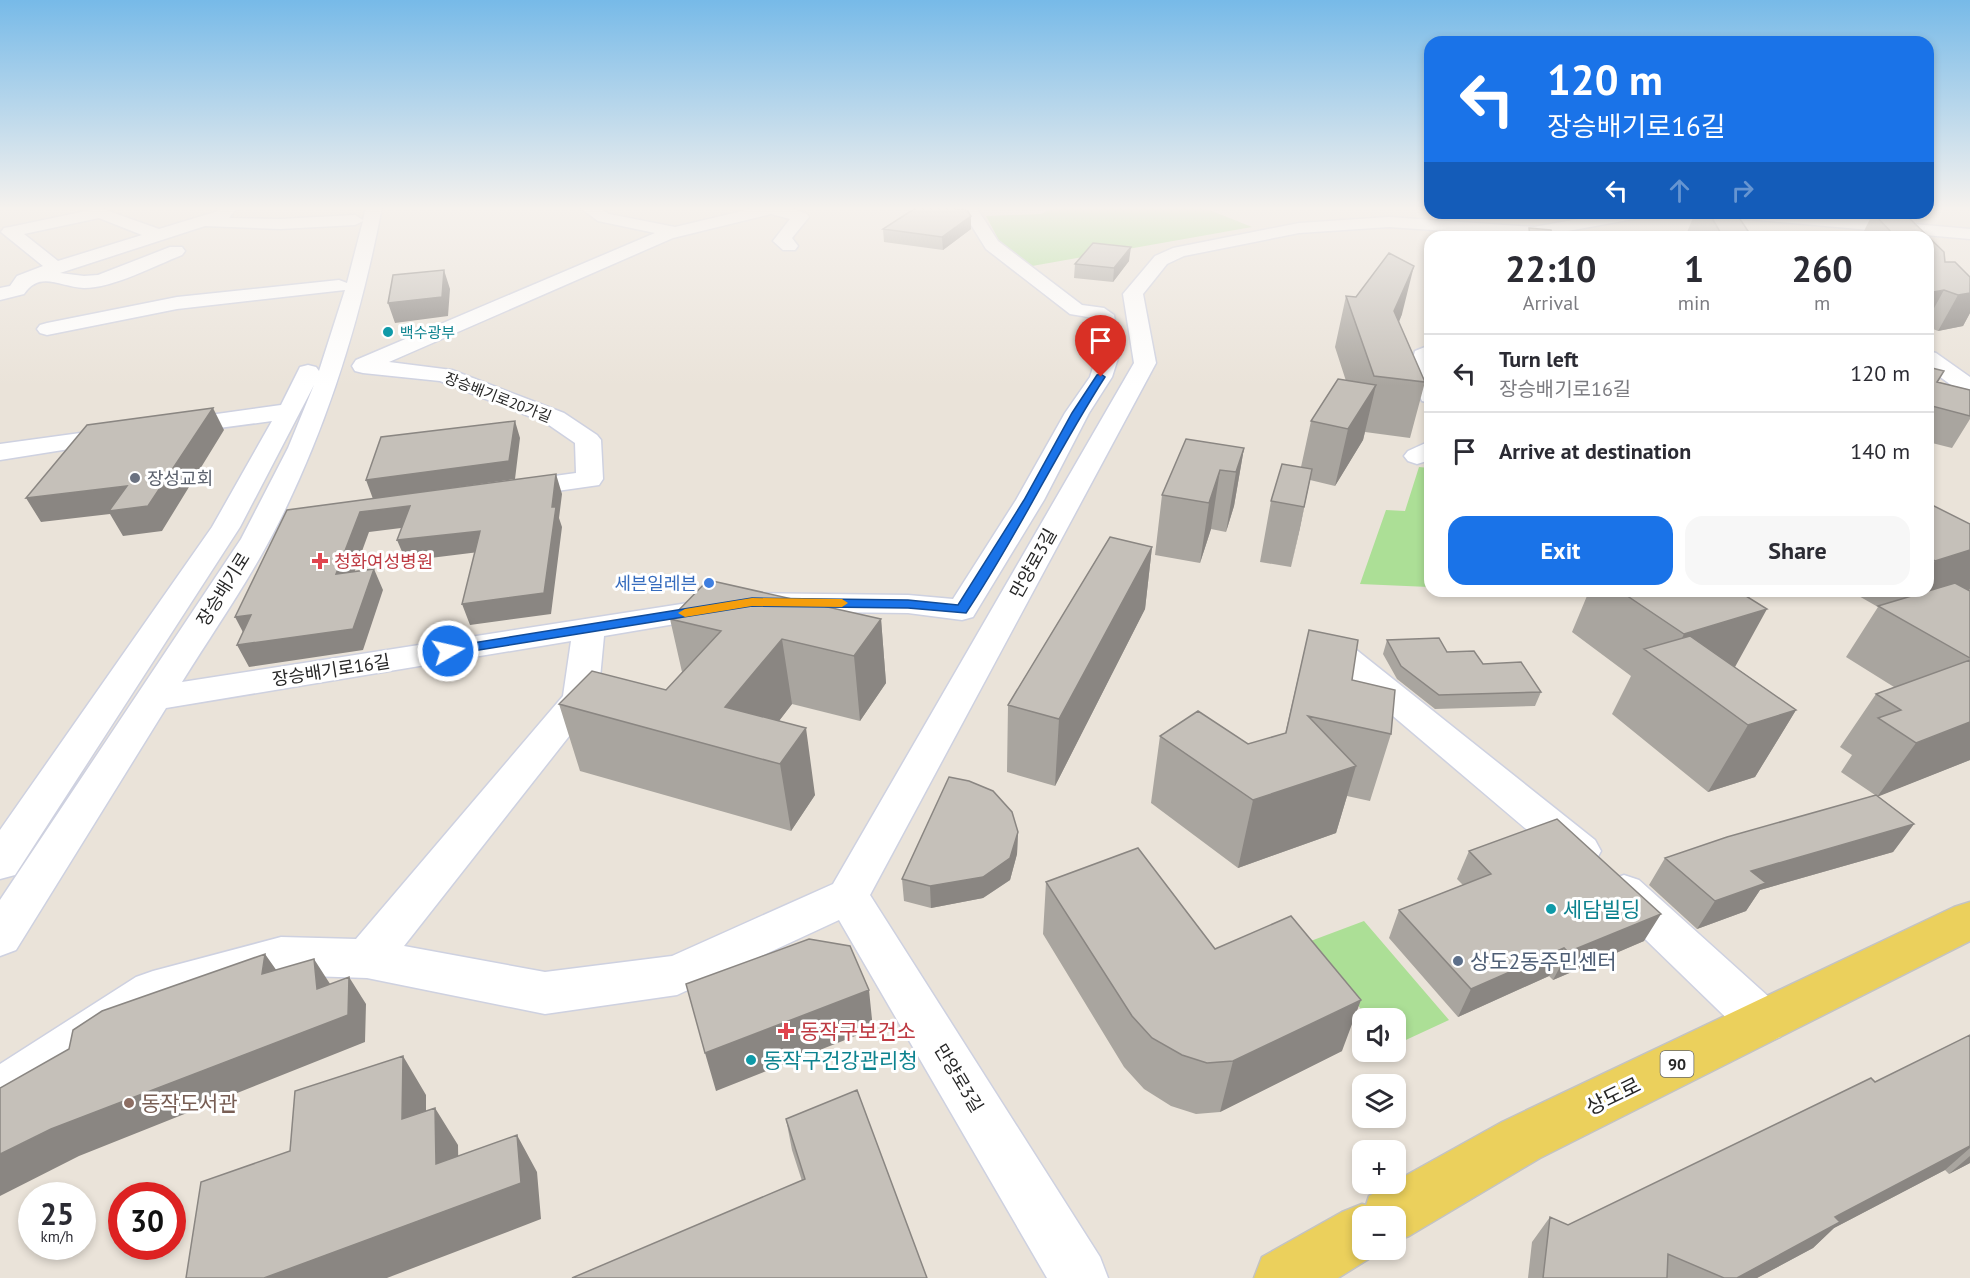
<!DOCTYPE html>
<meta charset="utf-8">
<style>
:root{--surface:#fff;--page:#f7f7f7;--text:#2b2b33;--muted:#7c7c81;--line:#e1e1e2;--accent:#1a73e8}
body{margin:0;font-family:"PT Sans","Noto Sans KR",sans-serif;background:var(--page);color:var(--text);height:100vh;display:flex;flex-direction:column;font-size:22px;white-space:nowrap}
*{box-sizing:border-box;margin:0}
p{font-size:20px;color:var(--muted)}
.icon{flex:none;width:33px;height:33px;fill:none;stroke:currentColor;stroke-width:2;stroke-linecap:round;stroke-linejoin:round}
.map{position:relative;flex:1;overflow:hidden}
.panel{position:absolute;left:1424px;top:231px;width:510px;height:366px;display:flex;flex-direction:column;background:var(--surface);border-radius:18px;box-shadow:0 3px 9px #0003}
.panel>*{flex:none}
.banner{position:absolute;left:1424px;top:36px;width:510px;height:183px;border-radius:18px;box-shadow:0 3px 9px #0003;background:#1a73e8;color:#fff;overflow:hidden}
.tools{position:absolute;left:1352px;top:1008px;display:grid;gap:12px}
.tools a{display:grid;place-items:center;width:54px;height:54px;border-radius:12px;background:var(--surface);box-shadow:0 3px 9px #0003;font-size:30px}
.speed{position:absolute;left:18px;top:1182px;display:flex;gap:12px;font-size:30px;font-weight:700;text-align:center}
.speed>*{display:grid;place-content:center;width:78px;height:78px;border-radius:50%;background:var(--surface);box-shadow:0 3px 9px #0003;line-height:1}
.speed small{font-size:15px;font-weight:400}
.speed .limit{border:9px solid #d22;background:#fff;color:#111}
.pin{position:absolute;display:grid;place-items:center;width:51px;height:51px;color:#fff;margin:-62px -26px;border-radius:50% 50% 50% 0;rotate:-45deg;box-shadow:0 0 6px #0007}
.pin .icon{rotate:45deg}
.me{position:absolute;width:66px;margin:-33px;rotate:81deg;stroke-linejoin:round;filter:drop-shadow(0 0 4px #0008)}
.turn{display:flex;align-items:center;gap:21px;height:126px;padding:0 24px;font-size:27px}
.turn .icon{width:78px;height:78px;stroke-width:2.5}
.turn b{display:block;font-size:42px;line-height:51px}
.lanes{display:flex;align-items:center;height:57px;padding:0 24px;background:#0003;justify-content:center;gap:30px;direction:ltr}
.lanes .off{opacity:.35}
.eta{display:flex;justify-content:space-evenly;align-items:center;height:102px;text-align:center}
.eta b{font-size:36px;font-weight:600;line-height:42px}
.cta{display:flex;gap:12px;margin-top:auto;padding:12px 24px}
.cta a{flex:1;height:69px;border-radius:18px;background:var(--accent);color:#fff;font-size:24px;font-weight:600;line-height:69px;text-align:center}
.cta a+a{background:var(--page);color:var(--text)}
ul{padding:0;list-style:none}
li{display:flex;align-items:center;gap:18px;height:78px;padding:0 24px;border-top:2px solid var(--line)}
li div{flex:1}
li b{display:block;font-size:22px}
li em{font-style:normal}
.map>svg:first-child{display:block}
.green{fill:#acdf96}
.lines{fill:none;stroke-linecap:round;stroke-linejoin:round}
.minor-casing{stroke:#ced1e0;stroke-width:3}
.major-casing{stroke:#c3c3c3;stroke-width:3}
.minor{fill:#fff;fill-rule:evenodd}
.major{fill:#ebd05c;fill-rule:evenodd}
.wall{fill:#a9a59f}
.shaded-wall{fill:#8a8682}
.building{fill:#c5c0b9;stroke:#8a8682;stroke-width:1.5}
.route{fill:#1a73e8;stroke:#114b97;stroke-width:1.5}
.slow{fill:#f59e0b}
.culture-dot{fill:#0f9aa8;stroke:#fff;stroke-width:2}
.worship-dot{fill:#6b7280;stroke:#fff;stroke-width:2}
.health-dot{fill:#e0444e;stroke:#fff;stroke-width:2}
.shop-dot{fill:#3f7fe0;stroke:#fff;stroke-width:2}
.service-dot{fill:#5c6f8a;stroke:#fff;stroke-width:2}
.education-dot{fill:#8d6e63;stroke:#fff;stroke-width:2}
.labels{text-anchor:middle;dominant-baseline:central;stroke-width:6;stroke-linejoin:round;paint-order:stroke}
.far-culture-label{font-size:15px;fill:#0d838f;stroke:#fff;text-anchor:start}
.far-street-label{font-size:15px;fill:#272727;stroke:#fff}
.shield{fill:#fff;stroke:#686868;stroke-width:1.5}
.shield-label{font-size:16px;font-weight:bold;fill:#272727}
.worship-label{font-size:18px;fill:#5b616d;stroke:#fff;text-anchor:start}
.health-label{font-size:18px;fill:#be3a42;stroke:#fff;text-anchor:start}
.street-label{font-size:18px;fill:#272727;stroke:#fff}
.shop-label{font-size:18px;fill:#366cbe;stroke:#fff;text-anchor:end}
.near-culture-label{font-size:21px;fill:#0d838f;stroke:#fff;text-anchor:start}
.near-service-label{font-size:21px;fill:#4e5e75;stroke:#fff;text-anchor:start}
.near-health-label{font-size:21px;fill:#be3a42;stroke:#fff;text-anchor:start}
.near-street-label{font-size:21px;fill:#272727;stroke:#fff}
.near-education-label{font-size:21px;fill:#785e54;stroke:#fff;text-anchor:start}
</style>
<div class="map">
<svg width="1970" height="1278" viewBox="0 0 1970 1278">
<rect width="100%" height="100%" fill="#eae3d9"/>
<path class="green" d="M1055,207H1202L1252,227L1032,266L1001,244L986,216L1041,214Z
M1419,467L1429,468V587L1360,584L1386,510L1405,511Z
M1364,921L1449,1020L1395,1045V1018H1368L1308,942Z"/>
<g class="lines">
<defs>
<path id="minor" d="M218,207H235L236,209L229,218L280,219L355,215L363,220L366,207H382C361,317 329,422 279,522C251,578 215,629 182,682L752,593L908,595L953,599L1016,500L1065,413L1090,377L1098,352L1094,318L1070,314L986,249L960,207H976L998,241L1082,305L1104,308L1114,315L1120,352L1112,377L1089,413L1044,500L973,617L962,620L908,613L752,611L604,636L598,699L592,707L404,946L545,972L672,956L833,884L1134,363L1123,294L1155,256L1173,248L1299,223L1389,217L1534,227L1612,213H1647L1639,218L1535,237L1389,227L1299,233L1184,256L1167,264L1143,294L1156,363L870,895L1100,1257L1108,1278H1047L839,920L677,995L545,1014L367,978L281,975L166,1008L18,1110L0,1117V1064L136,977L153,971L281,937L356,939L563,696L571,641L166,708L16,950L0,956V900L241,539L288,448L314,385L240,527L15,875L0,879V830L212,527L272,421L174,434L165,432L162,427L165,422L174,420L281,405L300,367L308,365L316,367L319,371L345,290L177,309L47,335L40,333L37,329L40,325L47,323L177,297L339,280L347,283L363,221L355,225L280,229L205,226L60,273L84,276L98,275L170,247H182L185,251L182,255C154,266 113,288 84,288C60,287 40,270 24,294L0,300V288L10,286L17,276L43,266L1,232L4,228L10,227L100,208L159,229L218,211ZM99,218L142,235L58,261L24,234Z
M579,207H598L609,214L675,227L759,207H788L807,214L809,217L792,238L798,246L795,250H783L773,241L790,219L771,214L673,238L389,362L452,370L564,413L597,435L601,440L603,479L599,485L515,497L505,495L501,489L505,483L576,473L575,443L546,423L440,381L363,373L355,371L352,366L356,360L655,233L598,221Z
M1727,213H1790L1970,229V239L1735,218Z
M1430,345V403L1422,401L1409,374L1415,351Z
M1928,351L1936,353L1970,377V395L1962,393L1928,368Z
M117,428L126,430L129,435L126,440L0,460V444Z
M1430,441V460L1417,464L1408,461L1404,456L1408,451Z
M1332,637L1344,640L1595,840L1601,851L1595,862L1580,867L1565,862L1320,654L1315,647L1320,640Z
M1624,875L1639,880L1780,1007L1787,1022L1780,1037L1763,1044L1746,1037L1609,904L1603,892L1609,880Z"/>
<path id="major" d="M1970,902V941L1540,1158L1409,1236L1395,1241V1216H1362V1250H1383L1338,1278H1254L1262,1257L1342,1212L1362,1204L1366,1205L1369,1196L1502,1122L1954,907Z"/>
</defs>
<use href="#minor" class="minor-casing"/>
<use href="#major" class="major-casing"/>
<use href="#minor" class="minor"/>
<use href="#major" class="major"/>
</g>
<path class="wall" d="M1695,213H1736L1752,237H1685Z
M1873,213L1906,215L1944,252L1945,262H1955L1970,277V313L1963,326L1938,331L1928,327V237H1861Z
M971,216V229L943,250L884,242L883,229Z
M1129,261L1113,282L1074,278L1075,264Z
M1346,296L1402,314L1399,322L1425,382L1410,438L1365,432L1363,440L1335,486L1310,480L1291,567L1260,562L1271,501L1301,467L1311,421L1346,381L1335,347Z
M1928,367L1944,371L1938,382L1970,390V419L1952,448L1928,442Z
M1244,448L1234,506L1226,532L1211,529L1200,563L1155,555L1162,495Z
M1928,503L1970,524V589L1969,590L1970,591V760L1878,796L1914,824L1893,852L1760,890L1746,911L1697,929L1649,885L1665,858L1875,795L1841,772L1852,755L1840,747L1876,694L1894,687L1846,657L1878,607L1850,591H1928Z
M1152,547L1145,609L1055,786L1007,772L1008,705Z
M1589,591H1738L1735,667L1796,710L1755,777L1708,792L1612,714L1631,676L1572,632Z
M670,619H881L886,683L860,721L792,704L779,721L815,795L791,831L580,771L559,704L666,690L682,672Z
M1309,630L1352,680L1391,734L1370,801L1347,796L1336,833L1238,868L1151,803L1160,736L1248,744L1285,734Z
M1387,640L1447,652L1483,664L1541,692L1535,706L1435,709L1397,679L1383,654Z
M1018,832L1017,854L1010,880L983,898L931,908L904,901L902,879Z
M1469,851L1644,941L1553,980L1549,976L1458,1017L1389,938L1399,910L1463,885L1457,879Z
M1046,882L1215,949L1342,1051L1220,1112L1196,1114L1171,1106L1144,1089L1124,1067L1043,934Z
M1970,1035V1163L1949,1174L1945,1170L1834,1228L1813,1248L1757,1278H1528L1532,1242L1550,1217L1568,1225L1875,1082Z
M786,1119L927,1278L802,1181L792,1150Z"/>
<path class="shaded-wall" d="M971,216V229L943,250L942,237Z
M1131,247L1129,261L1113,282L1114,268Z
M1414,266L1402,314L1382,363L1394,311Z
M444,270L450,289L448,316L395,323L388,303Z
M1944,290L1928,319V293Z
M1970,293V313L1963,326L1938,331L1958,295Z
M1376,385L1363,440L1335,486L1348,429Z
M213,408L224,430L162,531L123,536L110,514L41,522L26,498L127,486Z
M515,421L520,438L515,479L373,499L366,480Z
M1244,448L1234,506L1226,532L1236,472Z
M1312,469L1300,528L1291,567L1304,507Z
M1220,470L1211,529L1200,563L1209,503Z
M556,474L562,494L559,518L562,527L551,614L470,625L462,604L552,507Z
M410,506L417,526L369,532L346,595L336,574L360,512Z
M480,531L487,551L406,561L397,540Z
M1152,547L1145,609L1055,786L1059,719Z
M1970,550V589L1965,596L1898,618L1915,591H1928V572L1935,561Z
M374,569L383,590L363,650L249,667L237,645Z
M1767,609L1735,667H1668L1684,634Z
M251,615L246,638L235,617Z
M881,619L886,683L860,721L854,656Z
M782,639L792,704L752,756L725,707Z
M1796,710L1755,777L1708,792L1748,725Z
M1970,722V760L1877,797L1916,743Z
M806,728L815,795L791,831L780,764Z
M1356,766L1336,833L1238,868L1253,800Z
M1914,824L1893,852L1760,890L1746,911L1697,929L1715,901L1751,871Z
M1018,832L1017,854L1010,880L983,898L931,908L930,886Z
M1661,914L1644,941L1553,980L1568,952Z
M1564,948L1549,976L1458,1017L1471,989Z
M265,954L284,981L262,974Z
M314,959L332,987L317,989Z
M349,977L366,1004L365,1042L79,1156L0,1196V1154L51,1129Z
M869,990L873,1029L716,1091L705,1053Z
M1361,1000L1342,1051L1220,1112L1233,1061Z
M403,1056L426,1095V1157L402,1119Z
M435,1108L458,1145L459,1201L436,1164Z
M517,1135L537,1172L541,1219L387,1278H264Z
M1970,1146V1148L1945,1170L1834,1228L1813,1248L1757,1278H1737L1835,1217Z
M1970,1156V1163L1949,1174Z"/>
<path class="building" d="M917,207H941L967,210L971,216L942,237L883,229Z
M1709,213H1736L1752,237H1723Z
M1873,213L1906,215L1944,252L1945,262H1955L1970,277V293L1958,295L1944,290L1928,293V237H1896Z
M1529,228L1551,230L1552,237H1530Z
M1093,243L1131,247L1114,268L1075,264Z
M1389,253L1414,266L1394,311L1425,382L1374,376L1346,296L1356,297Z
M444,270L442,297L388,303L393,275Z
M1928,367L1944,371L1937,382L1970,390V416L1928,405Z
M1338,379L1376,385L1348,429L1311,421Z
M213,408L148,506L109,511L127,486L26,498L87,425Z
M515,421L509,461L366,480L381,437Z
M1186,439L1244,448L1236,472L1220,470L1209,503L1162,495Z
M1282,464L1312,469L1304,507L1271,501Z
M556,474L552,507H556L544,593L462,604L480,531L397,540L410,506L360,512L336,574L374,569L353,629L237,645L251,615L235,617L287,510Z
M1928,503L1970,524V550L1935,561L1928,557Z
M1110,537L1152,547L1059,719L1008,705Z
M708,580L881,619L854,656L782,639L725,707L806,728L780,764L559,704L592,671L666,690L721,631L670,619Z
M1955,583L1970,591V658L1878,606Z
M1620,591H1738L1767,609L1684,634Z
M1309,630L1358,640L1352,680L1395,690L1391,734L1308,716L1356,766L1253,800L1160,736L1198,711L1248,744L1286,733Z
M1690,636L1796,710L1748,725L1644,649Z
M1439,638L1447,652L1474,651L1483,664L1521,662L1541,692L1439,695L1401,666L1387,640Z
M1970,660V722L1916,743L1878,718L1901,710L1876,694Z
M949,777L969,781L993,791L1012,812L1018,832L1010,858L983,877L930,886L902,879Z
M1876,795L1914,824L1751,871L1766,883L1715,901L1665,858L1727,837Z
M1557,819L1661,914L1568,952L1564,948L1471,989L1399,910L1491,874L1469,851Z
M1138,848L1215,949L1291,916L1361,1000L1233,1061L1207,1063L1182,1055L1152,1038L1132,1016L1046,882Z
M809,939L850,946L869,990L705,1053L686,984Z
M265,954L262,974L314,959L317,989L349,977L348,1015L51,1129L0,1154V1088L69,1049L73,1030L102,1011Z
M1970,1035V1146L1835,1217L1840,1222L1737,1278H1724L1668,1254L1667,1278H1543L1550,1217L1568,1225L1871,1078L1875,1082Z
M403,1056L402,1119L435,1108L436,1164L517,1135L521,1183L264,1278H186L201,1182L290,1151L295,1091Z
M857,1090L927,1278H572L805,1179L786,1119Z"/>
<linearGradient id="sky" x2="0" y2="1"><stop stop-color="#77bae8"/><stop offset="0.54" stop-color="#f6f2ee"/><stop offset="1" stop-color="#f6f2ee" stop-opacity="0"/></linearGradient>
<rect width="1970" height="386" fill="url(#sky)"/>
<path class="route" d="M1101,374L1105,377C1056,453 1017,537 966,613L908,608L752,606L448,655L441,651L448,647L752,598L908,600L958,605L1024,500L1072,413L1097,375Z"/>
<path class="slow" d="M752,598L842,599L848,603L842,607L752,606L685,617L678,613L685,609Z"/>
<g class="culture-dot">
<circle cx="388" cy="332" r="6"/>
<circle cx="1551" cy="909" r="6"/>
<circle cx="751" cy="1060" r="6"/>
</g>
<circle class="worship-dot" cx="135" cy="478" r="6"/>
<g class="health-dot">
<path d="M317 552h6v6h6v6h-6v6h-6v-6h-6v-6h6z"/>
<path d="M783 1022h6v6h6v6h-6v6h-6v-6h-6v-6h6z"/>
</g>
<circle class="shop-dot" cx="709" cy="583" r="6"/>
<circle class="service-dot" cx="1458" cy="961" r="6"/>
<circle class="education-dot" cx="129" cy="1103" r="6"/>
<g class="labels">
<g class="far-culture-label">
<text x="400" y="332">백수광부</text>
</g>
<g class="far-street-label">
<text transform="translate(498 397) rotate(21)">장승배기로20가길</text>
</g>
<rect class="shield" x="1660.5" y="1051" width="33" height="26" rx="4.5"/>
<g class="shield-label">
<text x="1677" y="1064">90</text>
</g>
<g class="worship-label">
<text x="147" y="478">장성교회</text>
</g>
<g class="health-label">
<text x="334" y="561">청화여성병원</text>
</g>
<g class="street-label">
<text transform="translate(1033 563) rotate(-61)">만양로3길</text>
<text transform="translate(223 589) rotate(-58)">장승배기로</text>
<text transform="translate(331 670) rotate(-9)">장승배기로16길</text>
<text transform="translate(959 1078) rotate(59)">만양로3길</text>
</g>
<g class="shop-label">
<text x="697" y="583">세븐일레븐</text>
</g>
<g class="near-culture-label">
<text x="1563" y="909">세담빌딩</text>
<text x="763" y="1060">동작구건강관리청</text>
</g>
<g class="near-service-label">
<text x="1470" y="961">상도2동주민센터</text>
</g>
<g class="near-health-label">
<text x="800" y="1031">동작구보건소</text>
</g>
<g class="near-street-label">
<text transform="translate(1613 1096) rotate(-26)">상도로</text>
</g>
<g class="near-education-label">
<text x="141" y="1103">동작도서관</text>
</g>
</g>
</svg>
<div class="tools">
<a><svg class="icon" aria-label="sound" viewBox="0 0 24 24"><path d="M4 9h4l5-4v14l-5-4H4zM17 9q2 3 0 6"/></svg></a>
<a><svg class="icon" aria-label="layers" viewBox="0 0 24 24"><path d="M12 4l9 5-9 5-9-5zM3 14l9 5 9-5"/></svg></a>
<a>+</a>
<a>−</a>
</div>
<div class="speed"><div>25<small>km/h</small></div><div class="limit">30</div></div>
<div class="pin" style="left:1101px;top:377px;background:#d93025"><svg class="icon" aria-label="arrive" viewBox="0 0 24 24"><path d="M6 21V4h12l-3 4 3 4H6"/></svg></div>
<svg class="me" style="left:448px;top:651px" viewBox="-20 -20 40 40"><circle r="17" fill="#1a73e8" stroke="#fff" stroke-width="3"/><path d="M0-11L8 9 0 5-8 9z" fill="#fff"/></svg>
<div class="banner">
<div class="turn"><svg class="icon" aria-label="left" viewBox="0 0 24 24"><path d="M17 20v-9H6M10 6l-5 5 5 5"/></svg><div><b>120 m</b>장승배기로16길</div></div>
<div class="lanes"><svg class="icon" aria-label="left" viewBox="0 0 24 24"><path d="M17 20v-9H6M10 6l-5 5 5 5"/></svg><svg class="icon off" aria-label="ahead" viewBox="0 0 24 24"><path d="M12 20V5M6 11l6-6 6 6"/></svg><svg class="icon off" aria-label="right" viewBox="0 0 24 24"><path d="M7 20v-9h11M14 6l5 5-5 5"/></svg></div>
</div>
<section class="panel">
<div class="eta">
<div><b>22:10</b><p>Arrival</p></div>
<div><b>1</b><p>min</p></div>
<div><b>260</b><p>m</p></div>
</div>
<ul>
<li><svg class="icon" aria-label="left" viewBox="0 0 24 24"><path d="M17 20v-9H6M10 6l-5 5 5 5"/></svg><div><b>Turn left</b><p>장승배기로16길</p></div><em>120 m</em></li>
<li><svg class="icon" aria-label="arrive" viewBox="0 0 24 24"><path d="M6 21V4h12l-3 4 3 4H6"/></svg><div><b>Arrive at destination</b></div><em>140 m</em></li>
</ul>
<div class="cta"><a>Exit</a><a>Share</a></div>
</section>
</div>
